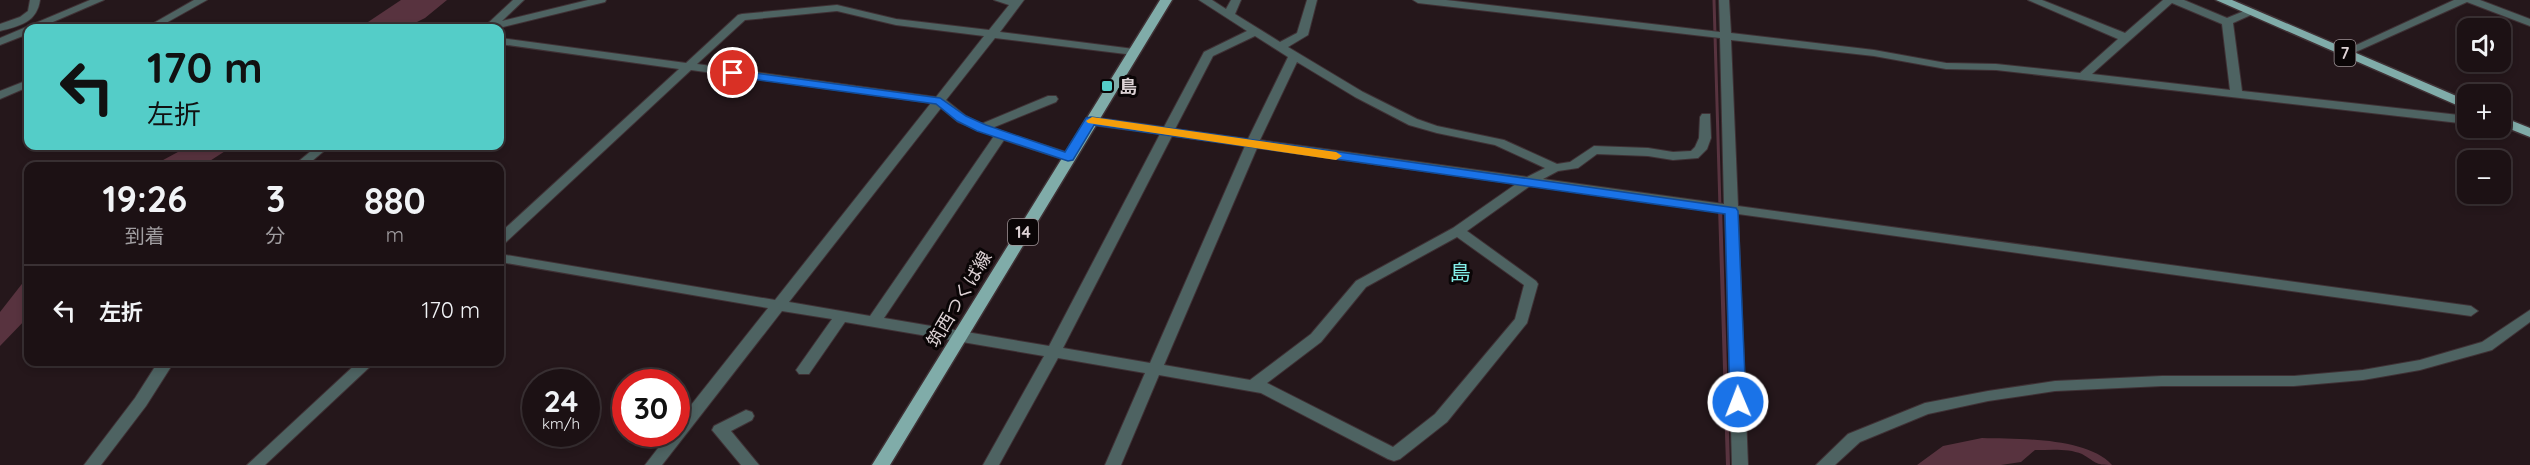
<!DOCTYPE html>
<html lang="ja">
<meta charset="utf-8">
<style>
:root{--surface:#1c1114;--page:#251a1d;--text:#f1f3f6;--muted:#a09da0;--line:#3a3134}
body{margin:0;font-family:Quicksand,"Noto Sans JP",sans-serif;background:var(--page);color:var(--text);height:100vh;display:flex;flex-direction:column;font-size:22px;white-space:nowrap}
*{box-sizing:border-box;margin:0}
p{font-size:20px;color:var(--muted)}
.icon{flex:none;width:33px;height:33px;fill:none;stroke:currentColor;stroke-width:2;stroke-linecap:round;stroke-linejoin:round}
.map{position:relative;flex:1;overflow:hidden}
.details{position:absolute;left:24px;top:162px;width:480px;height:204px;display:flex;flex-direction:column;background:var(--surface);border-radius:12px;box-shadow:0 3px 9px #0003,0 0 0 2px var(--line)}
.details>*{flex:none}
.banner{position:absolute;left:24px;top:24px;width:480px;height:126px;border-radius:12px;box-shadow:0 3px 9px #0003,0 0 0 2px var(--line);background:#54cdc8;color:#111;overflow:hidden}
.tools{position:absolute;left:2457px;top:18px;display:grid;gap:12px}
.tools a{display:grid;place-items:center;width:54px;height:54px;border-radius:12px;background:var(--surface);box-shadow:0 3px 9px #0003,0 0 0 2px var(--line);font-size:30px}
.speed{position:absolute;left:522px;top:369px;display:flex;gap:12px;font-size:30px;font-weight:700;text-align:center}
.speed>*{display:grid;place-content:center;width:78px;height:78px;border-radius:50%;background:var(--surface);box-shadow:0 3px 9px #0003,0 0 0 2px var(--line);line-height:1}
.speed small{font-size:15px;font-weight:400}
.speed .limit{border:9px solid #d22;background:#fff;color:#111}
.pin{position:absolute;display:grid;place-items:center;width:51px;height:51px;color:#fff;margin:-26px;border:3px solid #fff;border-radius:50%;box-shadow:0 2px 6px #0007}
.me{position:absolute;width:66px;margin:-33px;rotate:359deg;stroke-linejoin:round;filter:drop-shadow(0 0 4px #0008)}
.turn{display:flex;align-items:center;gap:21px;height:126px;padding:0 24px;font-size:27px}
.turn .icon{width:78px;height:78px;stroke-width:2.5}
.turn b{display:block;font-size:42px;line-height:51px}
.eta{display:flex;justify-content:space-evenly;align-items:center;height:102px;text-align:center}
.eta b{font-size:36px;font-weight:700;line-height:42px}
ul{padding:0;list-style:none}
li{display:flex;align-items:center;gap:18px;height:90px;padding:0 24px;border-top:2px solid var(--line)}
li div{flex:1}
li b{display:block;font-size:22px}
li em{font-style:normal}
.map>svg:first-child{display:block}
.water{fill:#58333f}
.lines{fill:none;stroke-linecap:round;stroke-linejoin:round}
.stream-far1{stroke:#58333f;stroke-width:3}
.stream{stroke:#58333f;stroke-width:4}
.minor-casing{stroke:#3f3135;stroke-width:2}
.major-casing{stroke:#3f3135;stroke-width:3}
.minor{fill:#4e6362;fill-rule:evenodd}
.major{fill:#80aca9;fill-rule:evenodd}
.route{fill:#1a73e8;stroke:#114b97;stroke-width:1.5}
.slow{fill:#f59e0b}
.poi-dot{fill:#54cdc8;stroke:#0a0506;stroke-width:2}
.labels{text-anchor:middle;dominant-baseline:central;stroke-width:6;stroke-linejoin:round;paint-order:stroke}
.shield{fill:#0a0506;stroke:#9e9497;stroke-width:1.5}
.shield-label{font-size:16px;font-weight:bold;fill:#ddd2d5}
.poi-label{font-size:18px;font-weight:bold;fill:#ddd2d5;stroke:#0a0506;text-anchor:start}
.street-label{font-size:18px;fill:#ddd2d5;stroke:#0a0506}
.quarter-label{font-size:21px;fill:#82eee8;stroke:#0a0506}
</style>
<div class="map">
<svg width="2530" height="465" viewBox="0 0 2530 465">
<rect width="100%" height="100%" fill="#25171b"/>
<path class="water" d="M401,0H447L425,18L405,28H359Z
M189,146H233L202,166H152Z
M25,280H28V317L0,346V312Z
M1982,438C2018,439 2087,437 2112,465C2094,465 2096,462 2082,454C2068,448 2050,450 2035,450L2021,462L2001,465H1917L1943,446Z"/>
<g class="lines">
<path class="stream-far1" d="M1714,0L1720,208"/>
<path class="stream" d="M1720,207L1728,465"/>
<defs>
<path id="minor" d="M30,0H40C37,22 20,26 0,31V24L20,17L28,11Z
M90,0H104L39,28H28V34L0,45V38Z
M194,0H207L157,28H145Z
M513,0H524L502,21L588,0H606L605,2L499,28H483Z
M994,0H1024L1000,32L1134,49L1140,52L1134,55L995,38L946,100L966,116L981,124L1048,96H1056L1058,99L1056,102L992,128L1072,154L1074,157L1068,161L1004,140L884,318L1049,346L1160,134L1091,125L1085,121L1091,117L1164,127L1204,52L1247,31L1199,0H1212L1226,9L1231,0H1241L1235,14L1280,42L1297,33L1307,0H1317L1308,35L1288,47L1363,92L1417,119L1437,126L1504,140L1557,164L1570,162L1594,146L1648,148L1673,152L1691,151L1695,147L1699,138L1700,117L1702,114H1710L1711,138L1707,149L1698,158L1673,160L1648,156L1597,154L1578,168L1558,171L1543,179L1724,204L1720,38L1418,3L1413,0H1446L1720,32L1719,0H1729L1731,33L1874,50L1946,63L1996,64L2080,73L2118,39L2028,0H2042L2125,33L2163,0H2184L2227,18L2249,9L2254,12L2253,14L2233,23L2242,91L2468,116V124L1996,70L1946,69L1874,56L1731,40L1738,206L2471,306L2478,311L2471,316L1738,214L1748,465H1732L1725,212L1530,186L1467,231L1536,281L1538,284L1527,323L1447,422L1400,459L1394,461L1388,459L1261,393L1159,375L1121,465H1105L1145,373L1058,358L999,465H983L1044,356L845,322L809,374H799L796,370L832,319L782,311L662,465H645L669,434H676V424L768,308L500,262V254L775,300L931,103L691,70L505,243L500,244V233L679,69L500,44V38L686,63L738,15L742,14L837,5L896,19L989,30L1009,5ZM2172,3L2222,24L2230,90L2092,74ZM837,11L896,25L984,36L936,97L697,64L745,20ZM1255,36L1288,57L1248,139L1175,129L1213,56ZM1297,62L1355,97L1409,125L1437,133L1495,145L1545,168L1527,177L1260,140ZM941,108L958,122L994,136L870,316L789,302ZM1172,136L1245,146L1150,363L1063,348ZM1257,148L1516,184L1453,228L1356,281L1311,334L1250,380L1164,365ZM1457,237L1524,285L1515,319L1435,414L1393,447L1267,383L1321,342L1366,287Z
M2454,0H2480L2530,19V26L2467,2L2349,55L2345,56L2339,53Z
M28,80V87L0,99V91Z
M317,146H330L306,166H293Z
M2530,310V322L2492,350L2420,370L2363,380L2294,386H2162L2055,391L1988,401L1928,414L1860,442L1835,465H1816L1848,434L1925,403L1988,391L2055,381L2162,376H2294L2363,370L2420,360L2482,342Z
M158,362H174L146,406L101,465H84L135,398Z
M358,362H375L265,465H247Z
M746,410L752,412L754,416L752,420L731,431L759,465H741L712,430L714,426Z"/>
<path id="major" d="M1160,0H1172L890,465H872Z
M2216,0H2232L2468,101V110Z
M2500,116L2530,128V137L2500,125Z"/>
</defs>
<use href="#minor" class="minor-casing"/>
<use href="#major" class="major-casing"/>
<use href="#minor" class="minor"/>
<use href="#major" class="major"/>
</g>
<path class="route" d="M733,70L940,98L966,116L986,125L1065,152L1086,118L1091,117L1736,208L1738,211L1746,402L1744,406H1732L1730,402L1725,214L1094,125L1073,160L1068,161L977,131L957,121L936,104L729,76L728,73Z"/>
<path class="slow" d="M1092,117L1336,152L1342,156L1336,160L1088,123L1086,121Z"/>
<rect class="poi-dot" x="1101" y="80" width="12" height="12" rx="3"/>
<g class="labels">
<g class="shield">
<rect x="2334.5" y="40" width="21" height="26" rx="4.5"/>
<rect x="1008" y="219" width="30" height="26" rx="4.5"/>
</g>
<g class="shield-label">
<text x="2345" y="53">7</text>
<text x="1023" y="232">14</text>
</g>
<g class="poi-label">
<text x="1119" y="86">島</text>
</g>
<g class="street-label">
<text transform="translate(959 299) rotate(-59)">筑西つくば線</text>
</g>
<g class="quarter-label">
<text x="1460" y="272">島</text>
</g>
</g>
</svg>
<div class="tools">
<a><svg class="icon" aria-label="sound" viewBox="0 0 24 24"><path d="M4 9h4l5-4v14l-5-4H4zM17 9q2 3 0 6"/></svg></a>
<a>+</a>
<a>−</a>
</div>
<div class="speed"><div>24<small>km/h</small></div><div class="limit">30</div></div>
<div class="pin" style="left:733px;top:73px;background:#d93025"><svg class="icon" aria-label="arrive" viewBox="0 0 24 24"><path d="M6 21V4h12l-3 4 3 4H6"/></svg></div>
<svg class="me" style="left:1738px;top:402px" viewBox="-20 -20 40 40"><circle r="17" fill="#1a73e8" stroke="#fff" stroke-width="3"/><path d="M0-11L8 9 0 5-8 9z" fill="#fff"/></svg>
<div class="banner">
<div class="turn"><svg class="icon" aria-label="left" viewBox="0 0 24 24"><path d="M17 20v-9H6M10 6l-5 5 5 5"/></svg><div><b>170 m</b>左折</div></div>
</div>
<section class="details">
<div class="eta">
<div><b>19:26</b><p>到着</p></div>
<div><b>3</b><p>分</p></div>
<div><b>880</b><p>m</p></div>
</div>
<ul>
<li><svg class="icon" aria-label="left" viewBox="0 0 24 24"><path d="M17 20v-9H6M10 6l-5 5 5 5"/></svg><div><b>左折</b></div><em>170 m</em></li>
</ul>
</section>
</div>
